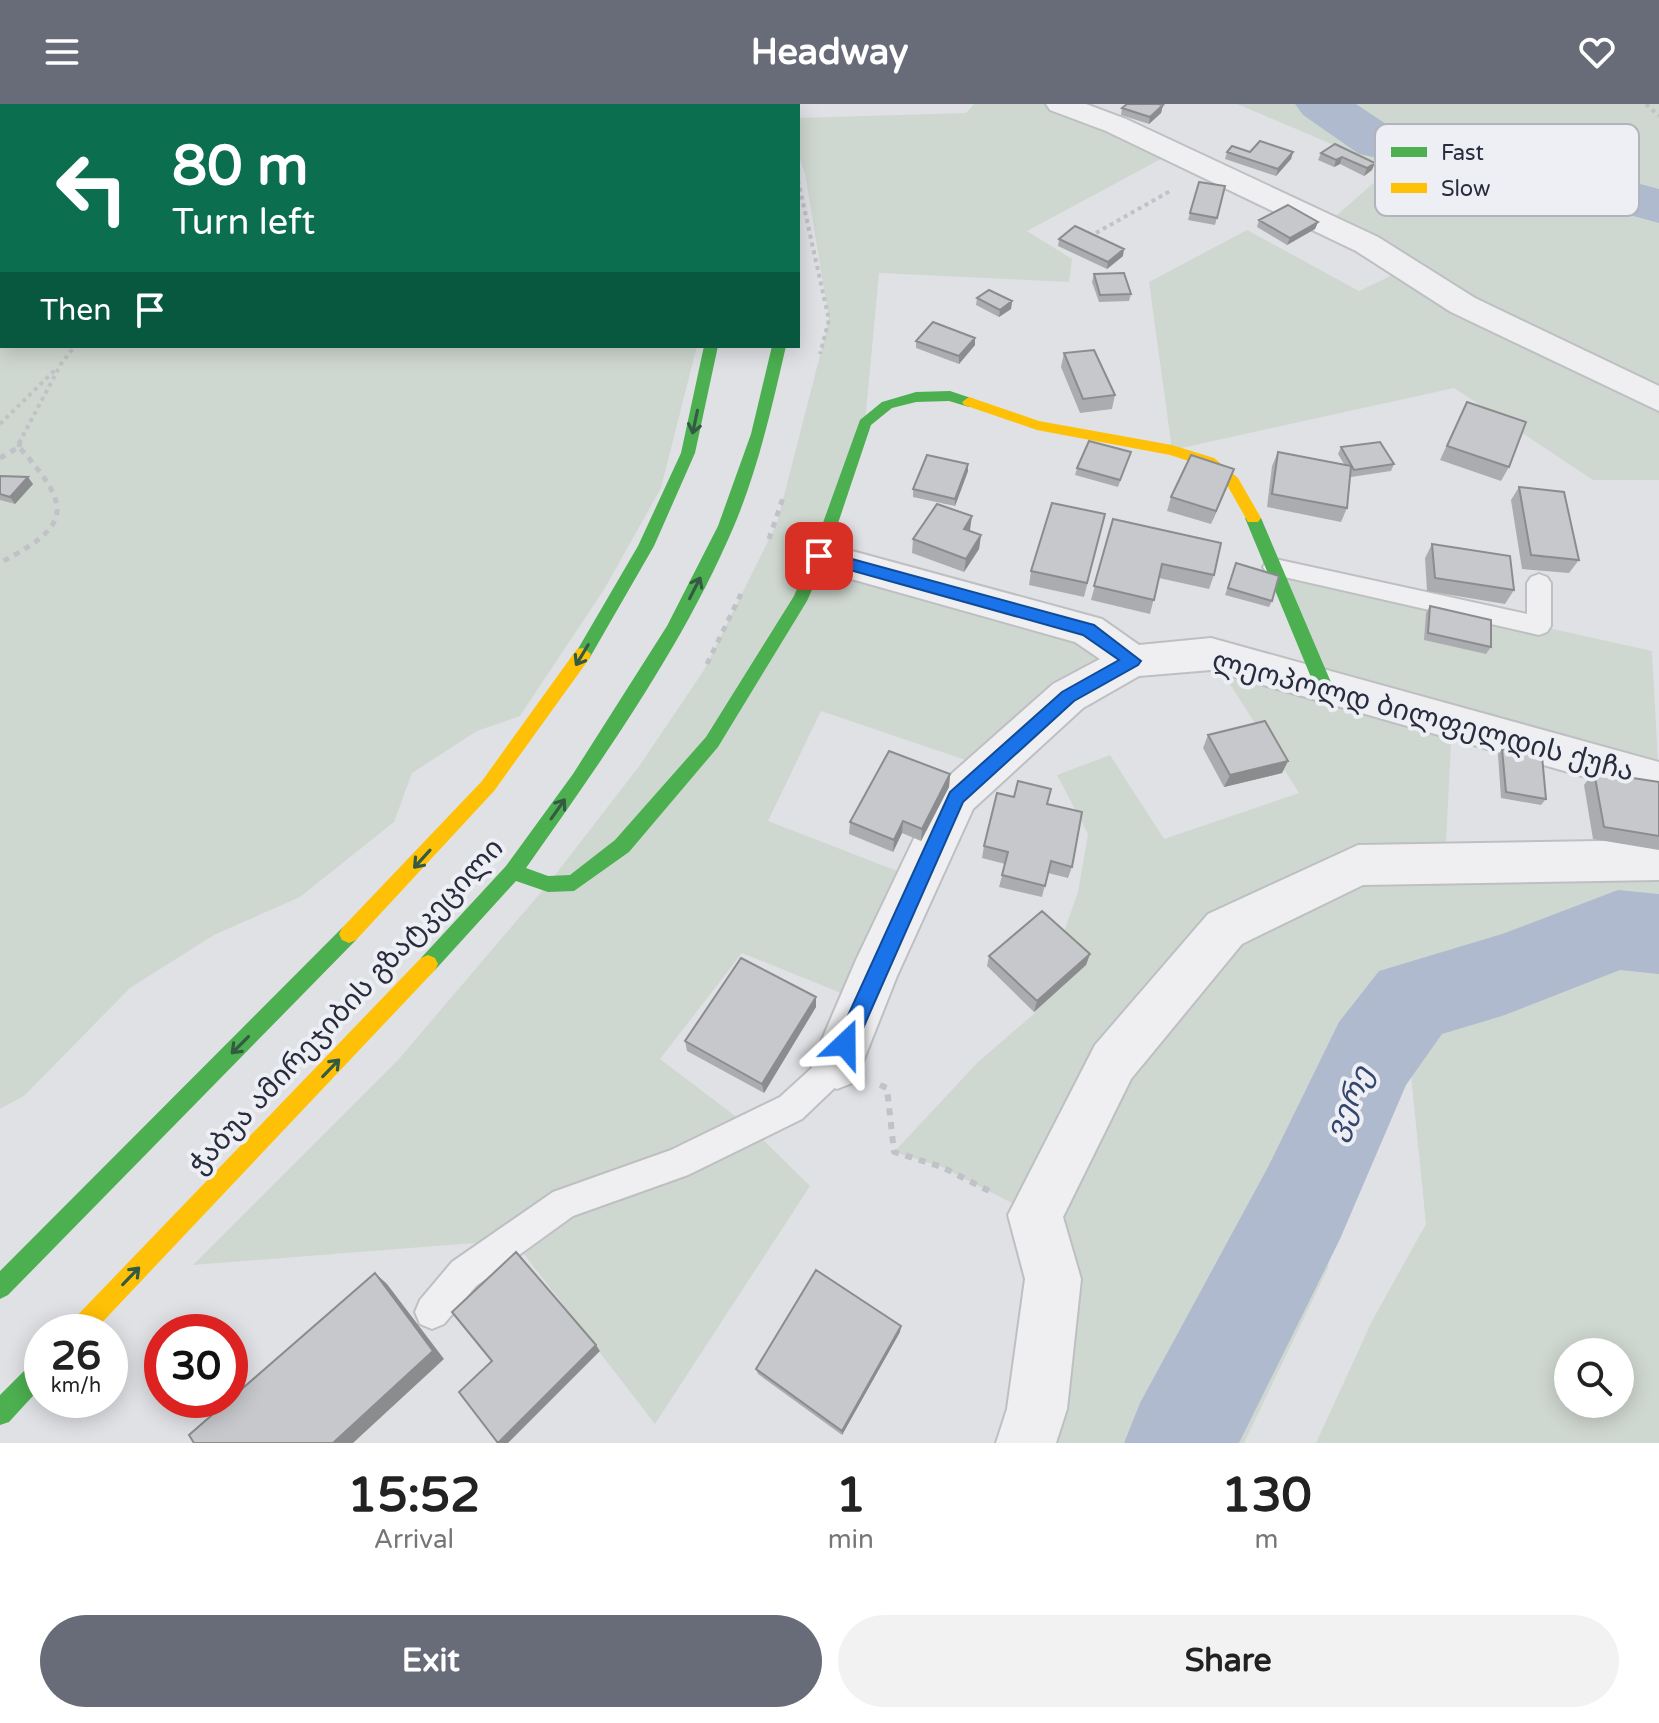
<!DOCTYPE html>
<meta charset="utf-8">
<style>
:root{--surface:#fff;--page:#f2f2f2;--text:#222;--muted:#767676;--accent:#686b78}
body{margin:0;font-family:"Varela Round","Noto Sans Georgian",sans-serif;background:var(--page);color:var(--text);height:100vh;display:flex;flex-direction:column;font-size:30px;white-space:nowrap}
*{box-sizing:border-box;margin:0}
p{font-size:26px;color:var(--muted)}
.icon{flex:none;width:44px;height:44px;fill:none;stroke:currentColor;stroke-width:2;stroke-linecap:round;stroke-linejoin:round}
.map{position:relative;height:1339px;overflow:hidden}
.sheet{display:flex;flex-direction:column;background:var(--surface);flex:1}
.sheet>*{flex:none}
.top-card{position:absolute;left:0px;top:0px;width:800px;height:244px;box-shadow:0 4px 20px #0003;background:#0b6e4f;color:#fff;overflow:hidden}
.buttons{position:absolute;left:1554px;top:1234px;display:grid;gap:16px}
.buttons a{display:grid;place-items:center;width:80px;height:80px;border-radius:50%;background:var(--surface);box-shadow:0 4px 20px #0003;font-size:40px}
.speed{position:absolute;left:24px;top:1210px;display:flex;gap:16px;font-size:40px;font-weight:700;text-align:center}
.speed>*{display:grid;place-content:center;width:104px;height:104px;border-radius:50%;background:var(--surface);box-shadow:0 4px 20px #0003;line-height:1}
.speed small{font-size:20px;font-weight:400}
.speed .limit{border:12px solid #d22;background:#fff;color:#111}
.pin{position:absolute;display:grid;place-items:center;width:68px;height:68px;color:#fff;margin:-34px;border-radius:16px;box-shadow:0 4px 12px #0006}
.me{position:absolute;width:88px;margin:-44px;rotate:23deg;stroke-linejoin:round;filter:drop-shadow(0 0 6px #0008)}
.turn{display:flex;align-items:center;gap:28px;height:168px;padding:0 40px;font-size:36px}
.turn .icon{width:104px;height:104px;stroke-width:2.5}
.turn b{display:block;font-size:56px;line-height:68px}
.then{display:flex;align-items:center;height:76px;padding:0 40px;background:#0003;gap:16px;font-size:30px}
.eta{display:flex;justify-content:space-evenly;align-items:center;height:136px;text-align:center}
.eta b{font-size:48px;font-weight:800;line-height:56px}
.cta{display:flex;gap:16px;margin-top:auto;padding:16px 40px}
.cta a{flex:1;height:92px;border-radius:48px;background:var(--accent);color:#fff;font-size:32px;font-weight:800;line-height:92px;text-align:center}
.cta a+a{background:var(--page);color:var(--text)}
header{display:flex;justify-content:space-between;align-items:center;height:104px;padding:0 40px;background:var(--accent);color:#fff;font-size:36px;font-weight:800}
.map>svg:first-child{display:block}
.green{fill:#cfd8d0;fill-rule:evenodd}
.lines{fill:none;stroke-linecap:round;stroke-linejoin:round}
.river{fill:#afbacf;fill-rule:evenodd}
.lane-casing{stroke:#bebfc3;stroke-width:4}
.street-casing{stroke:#bebfc3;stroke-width:4}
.path-far2{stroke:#c1c2c8;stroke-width:4;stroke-dasharray:4 4;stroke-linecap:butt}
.path-far1{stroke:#c1c2c8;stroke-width:5;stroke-dasharray:6 6;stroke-linecap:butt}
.path{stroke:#c1c2c8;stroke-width:6;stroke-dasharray:7 7;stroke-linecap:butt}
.lane{fill:#efeff1;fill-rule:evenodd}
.street{fill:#efeff1;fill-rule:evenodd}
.fast{fill:#4caf50;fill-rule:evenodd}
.slow{fill:#ffc107;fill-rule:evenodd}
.wall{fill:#aaacaf}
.shaded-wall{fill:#8b8c8e}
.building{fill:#c6c8cb;stroke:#8b8c8e;stroke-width:2}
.oneway{stroke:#355a44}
.route{fill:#1a73e8;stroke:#114b97;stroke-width:2}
.labels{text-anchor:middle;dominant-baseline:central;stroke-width:8;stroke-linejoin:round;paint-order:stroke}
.street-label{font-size:28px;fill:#282c3d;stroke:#edeff4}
.water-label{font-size:30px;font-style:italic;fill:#34456e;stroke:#edeff4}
.key{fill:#edeff4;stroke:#b2b4bd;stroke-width:2}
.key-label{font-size:22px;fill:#282c3d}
</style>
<header><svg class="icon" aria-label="menu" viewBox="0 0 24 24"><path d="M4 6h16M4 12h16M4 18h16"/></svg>Headway<svg class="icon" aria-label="heart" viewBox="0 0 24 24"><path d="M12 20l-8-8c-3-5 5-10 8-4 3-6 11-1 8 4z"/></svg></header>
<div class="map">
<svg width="1659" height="1339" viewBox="0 0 1659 1339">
<rect width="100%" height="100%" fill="#e0e1e5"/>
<path class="green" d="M0,0L611,2H2V242H697L661,384L605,484L520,612L477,627L412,669L394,718L300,793L214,831L130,884L24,992L0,1005Z
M974,0H1060L1174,48L1027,127L1072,155L1069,178L879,169L865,319L820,452L1132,557L989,664L821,607L768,717L918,775L863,898L742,849L660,955L751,1024L810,1082L655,1320L513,1136L193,1161L398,956L548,780L640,661L704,566L777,419L829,216L805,69L798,51V14L966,9Z
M1237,0H1304L1382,47L1597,93L1659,118V376H1593L1454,284L1172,346L1149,178L1247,126L1359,187L1405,165L1327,120L1387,67L1372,57Z
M1337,0H1659V92L1564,67L1424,41L1381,29Z
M1275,463L1652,547L1659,676L1452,621L1445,759L1659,756V811L1625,806L1390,878L1339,968L1346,1041L1328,1164L1244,1339H1026L1035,1111L942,1063L894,1048L978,958L1035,909L1078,788L1088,730L1057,671L1110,651L1164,735L1299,689L1211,550L1323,583Z
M1652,852L1659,853V1339H1316L1372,1217L1426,1120L1410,961L1467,905L1549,875ZM1568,1248H1620V1300H1568Z"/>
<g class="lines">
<path class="river" d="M1295,0H1356L1395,26L1558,58L1659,85V119L1552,90L1359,50L1303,11Z
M1618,786L1659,790V870L1620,866L1502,912L1442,930L1406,981L1340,1135L1239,1339H1124L1140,1299L1268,1063L1339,918L1379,867L1502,830Z"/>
<defs>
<path id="lane" d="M1275,455L1527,510V479L1531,473L1539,470L1547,473L1551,479V522L1547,528L1539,531L1267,469L1263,463L1267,457Z
M837,947L848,951L852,961L848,971L802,1015L688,1071L573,1112L476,1182L444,1220L432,1225L420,1220L415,1208L420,1196L452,1158L553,1088L671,1046L780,993L826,951Z"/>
<path id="street" d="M1046,0H1086L1126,15L1378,133L1475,194L1659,282V307L1451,208L1356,147L1106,27L1050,6Z
M819,438L1102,515L1139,541L1211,534L1659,658V694L1211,566L1139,572L1083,604L973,705L897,872L855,978L837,985L819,978L811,961L856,856L940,680L1053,580L1100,555L1075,538L805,462L800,452L805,442Z
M1659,736V776L1363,781L1242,840L1131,975L1063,1113L1081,1175L1067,1305L1056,1339H996L1007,1305L1025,1175L1008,1111L1095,941L1208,810L1358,741Z"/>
</defs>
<use href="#lane" class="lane-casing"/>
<use href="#street" class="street-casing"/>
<path class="path-far2" d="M1646,0L1659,12
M798,76L829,216L820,250
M1096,129L1172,86
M0,320L57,264
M19,339L61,260L75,242"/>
<path class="path-far1" d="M19,343L20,337
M0,354L19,343C73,404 72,421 0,459
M769,435L784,391
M707,560L741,490"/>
<path class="path" d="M880,981L887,984L894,1048L942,1063L995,1090"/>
<use href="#lane" class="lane"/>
<use href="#street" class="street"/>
<path class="fast" d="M694,0H706V2H694Z
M744,0H756L757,2H745Z
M704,242H718L695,349L654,442L589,555H577L575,550L638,442L681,349Z
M772,242H786C772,303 758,365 734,422C682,544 602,656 526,764L548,772L570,771L615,736L706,633L794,492L811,452L860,316L882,298L916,288L950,287L974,295L976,298L969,303L949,297L916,298L892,304L871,321L827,452L807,497L718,643L629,748L574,787L548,788L516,777L435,866L428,869L421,866L418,860L421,854L506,762L573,670L667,522L718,422L751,330Z
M1253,409L1261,414L1333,583L1330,588H1318L1315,583L1245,414Z
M349,821L356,824L359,830L356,836L8,1191L0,1195V1167L342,824Z
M42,1253V1282L9,1318L0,1321V1291L34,1257Z"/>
<path class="slow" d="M969,293L1039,317L1172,341L1214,354L1238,374L1261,414L1258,418H1248L1227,381L1204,362L1170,351L1037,326L964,301L962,298Z
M583,544L591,550L589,555L494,687L356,836L349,839L342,836L339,830L342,824L482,677L577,545Z
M428,851L435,854L438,860L435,866L93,1228H65L69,1220L421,854Z"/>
</g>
<path class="wall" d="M1163,1L1161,9L1149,20L1121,11L1122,4Z
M1335,40L1372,66L1364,72L1340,60L1334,63L1318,56L1321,49Z
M1227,48H1293L1291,55L1276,72L1225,55Z
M1199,78L1225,82L1215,121L1188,116Z
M1259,116L1318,118L1315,125L1287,141L1257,123Z
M1059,135L1123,152L1107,165L1058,142Z
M1094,170L1131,190L1129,197L1099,198L1092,178Z
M977,194L1012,197L1011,205L999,213L976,201Z
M916,237L975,241L959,260L916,244Z
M1064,249L1115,291L1112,305L1080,309L1061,263Z
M1467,298L1509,363L1501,377L1440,356Z
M1341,343L1394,360L1391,367L1351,373L1350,370L1347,404L1341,418L1267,403L1272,362L1278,348L1344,360L1338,350Z
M1131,348L1118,383L1075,371L1077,364Z
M968,360V367L955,402L913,393V385Z
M1234,365L1211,420L1167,407L1171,393Z
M0,372L33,380L15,400L0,396Z
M1519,383L1579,456L1569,469L1522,465L1511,396Z
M1105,410L1084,493L1029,481L1031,467Z
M1113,415L1214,471L1209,485L1159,474L1150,510L1091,496Z
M970,426V427L981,431L979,445L964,468L912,449L913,435Z
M1432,440L1514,486L1505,500L1427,487L1425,454Z
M1236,459L1272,497L1269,503L1225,491Z
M1430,502L1491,543L1486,550L1424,536L1426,509Z
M1208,631L1288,657L1282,669L1224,683L1203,644Z
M1502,645L1546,695L1541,701L1501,694L1498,651Z
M1594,668L1659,678V746L1593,735L1584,681Z
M950,670L949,683L921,737L902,729L893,748L849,730L850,718Z
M1047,700L1072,763L1068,774L1048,769L1042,793L999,783L1005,760L982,754L984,742Z
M1090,850L1086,861L1034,908L987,862L989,852Z
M816,893V903L764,989L687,947L685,937Z
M900,1228L842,1331L758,1270L756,1265Z"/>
<path class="shaded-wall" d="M1163,1L1161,9L1149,20L1150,13Z
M1293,48L1291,55L1276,72L1278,65Z
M1342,53L1340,60L1334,63L1336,56Z
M1375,59L1372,66L1364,72L1367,64Z
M1318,118L1315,125L1287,141L1290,134Z
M1124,145L1123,152L1107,165L1108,158Z
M1012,197L1011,205L999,213L1000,206Z
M975,234V241L959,260V252Z
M968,360V367L955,402V395Z
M1234,365L1229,379L1211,420L1216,407Z
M28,373L33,380L15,400L10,393Z
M972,412L970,426L962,439L964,425Z
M981,431L979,445L964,468L966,455Z
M1288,657L1282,669L1224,683L1230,671Z
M950,670L949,683L921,737L922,725Z
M903,717L902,729L893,748L894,736Z
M1090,850L1086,861L1034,908L1037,897Z
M816,893V903L764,989L762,980Z
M375,1169L387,1180L444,1255L353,1339H333Z
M901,1222L900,1228L842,1331V1327Z
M596,1241L600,1247L508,1339H498Z"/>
<path class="building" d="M1127,0H1158L1163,1L1150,13L1122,4Z
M1260,37L1293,48L1278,65L1227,48L1232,42L1250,48Z
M1335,40L1375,59L1367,64L1342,53L1336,56L1321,49Z
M1199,78L1225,82L1217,114L1190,109Z
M1288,101L1318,118L1290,134L1259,116Z
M1075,122L1124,145L1108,158L1059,135Z
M1124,169L1131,190L1100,191L1094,170Z
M989,186L1012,197L1000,206L977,194Z
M933,218L975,234L959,252L916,237Z
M1094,246L1115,291L1083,295L1064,249Z
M1467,298L1526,318L1509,363L1447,342Z
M1089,337L1131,348L1120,376L1077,364Z
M1380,338L1394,360L1354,366L1341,343Z
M1278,348L1351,362L1347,404L1272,390Z
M927,351L968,360L955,395L913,385Z
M1191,351L1234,365L1216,407L1171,393Z
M0,372L28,373L10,393L0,390Z
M1519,383L1564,388L1579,456L1531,451Z
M1052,399L1105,410L1087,479L1031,467Z
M937,400L972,412L964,425L981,431L966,455L913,435Z
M1113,415L1221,439L1214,471L1162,460L1154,496L1094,482Z
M1432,440L1510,452L1514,486L1435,474Z
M1236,459L1279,472L1272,497L1228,484Z
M1430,502L1491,516V543L1428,529Z
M1265,617L1288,657L1230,671L1208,631Z
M1502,645L1542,652L1546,695L1506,688Z
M889,647L950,670L922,725L903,717L894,736L850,718Z
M1594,668L1659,678V732L1604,723Z
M1018,677L1051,685L1047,700L1082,708L1072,763L1051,757L1045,782L1002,771L1008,748L984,742L997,689L1014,693Z
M1042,807L1090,850L1037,897L989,852Z
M741,854L816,893L762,980L685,937Z
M516,1148L596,1241L498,1339L459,1288L492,1257L452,1208Z
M816,1166L901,1222L842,1327L756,1265Z
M375,1169L433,1247L333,1339H194L189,1331Z"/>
<defs><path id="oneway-shaft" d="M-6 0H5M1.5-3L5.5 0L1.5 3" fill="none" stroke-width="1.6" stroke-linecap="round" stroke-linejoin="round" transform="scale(2)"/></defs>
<g class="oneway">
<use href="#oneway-shaft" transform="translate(695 318) rotate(102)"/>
<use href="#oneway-shaft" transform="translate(695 484) rotate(-63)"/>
<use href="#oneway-shaft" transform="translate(582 551) rotate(121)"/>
<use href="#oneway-shaft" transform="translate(558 705) rotate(-55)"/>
<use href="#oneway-shaft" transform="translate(422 755) rotate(132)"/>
<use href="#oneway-shaft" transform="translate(240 941) rotate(135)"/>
<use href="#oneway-shaft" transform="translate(331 964) rotate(-46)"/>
<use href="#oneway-shaft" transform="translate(131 1172) rotate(-46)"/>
</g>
<path class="route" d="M819,446L1094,521L1141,557L1138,561L1074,597L963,698L853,947L845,950L838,947L835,940L950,688L1062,588L1119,556L1083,531L814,456V448Z"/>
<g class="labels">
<g class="street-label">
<text transform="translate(1423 612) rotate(15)">ლეოპოლდ ბილფელდის ქუჩა</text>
<text transform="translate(346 902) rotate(-47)">ჭაბუა ამირეჯიბის გზატკეცილი</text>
</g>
<g class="water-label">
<text transform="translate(1349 999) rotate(-66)">ვერე</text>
</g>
</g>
<rect x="1375" y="20" width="264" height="92" rx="12" class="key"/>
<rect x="1391" y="43" width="36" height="10" fill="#4caf50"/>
<rect x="1391" y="79" width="36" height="10" fill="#ffc107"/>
<g class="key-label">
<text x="1441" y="56">Fast</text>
<text x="1441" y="92">Slow</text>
</g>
</svg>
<div class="buttons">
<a><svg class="icon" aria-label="search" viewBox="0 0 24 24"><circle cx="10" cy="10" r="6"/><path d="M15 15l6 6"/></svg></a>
</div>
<div class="speed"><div>26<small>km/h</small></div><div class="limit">30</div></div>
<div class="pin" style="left:819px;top:452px;background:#d93025"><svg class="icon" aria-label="arrive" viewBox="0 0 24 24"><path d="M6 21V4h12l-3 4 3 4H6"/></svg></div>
<svg class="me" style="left:845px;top:940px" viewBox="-20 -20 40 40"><path d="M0-17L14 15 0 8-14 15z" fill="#1a73e8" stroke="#fff" stroke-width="4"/></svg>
<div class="top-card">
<div class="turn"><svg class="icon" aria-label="left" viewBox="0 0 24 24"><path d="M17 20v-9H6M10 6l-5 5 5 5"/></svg><div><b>80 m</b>Turn left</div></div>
<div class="then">Then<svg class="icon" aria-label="arrive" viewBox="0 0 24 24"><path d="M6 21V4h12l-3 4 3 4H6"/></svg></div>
</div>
</div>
<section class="sheet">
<div class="eta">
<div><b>15:52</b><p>Arrival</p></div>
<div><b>1</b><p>min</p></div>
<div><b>130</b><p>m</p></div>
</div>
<div class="cta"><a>Exit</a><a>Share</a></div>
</section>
